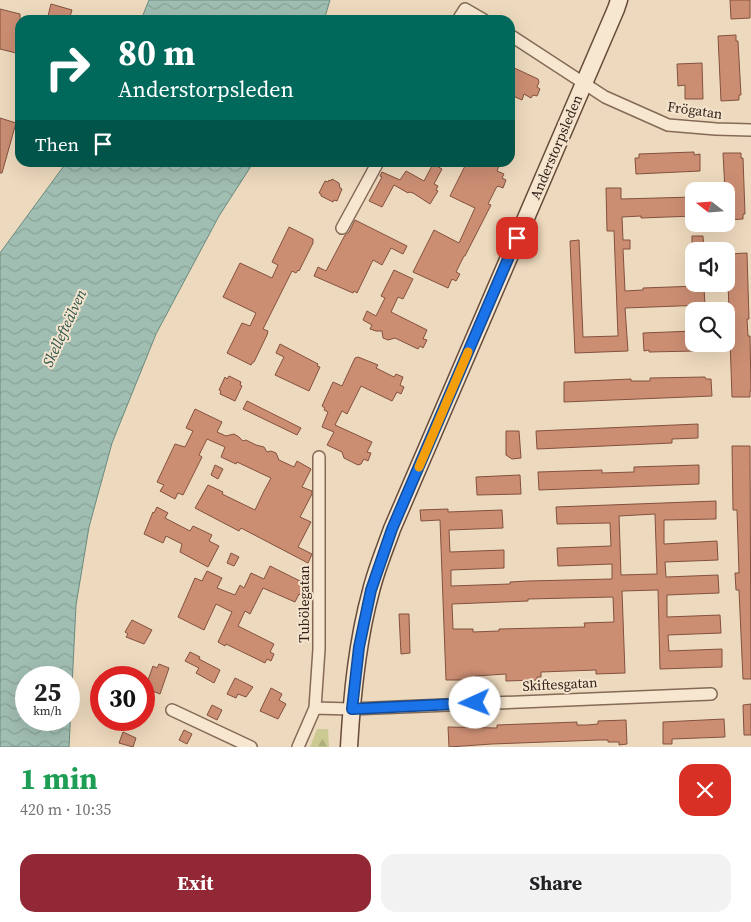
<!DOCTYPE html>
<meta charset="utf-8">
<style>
:root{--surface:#fff;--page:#f2f2f2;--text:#202124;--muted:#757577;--accent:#922835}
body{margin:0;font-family:"Source Serif 4",serif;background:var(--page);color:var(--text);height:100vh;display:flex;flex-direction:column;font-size:19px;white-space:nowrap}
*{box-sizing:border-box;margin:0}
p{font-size:16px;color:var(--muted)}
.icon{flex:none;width:28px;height:28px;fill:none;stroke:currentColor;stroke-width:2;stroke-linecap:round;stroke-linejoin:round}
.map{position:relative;height:747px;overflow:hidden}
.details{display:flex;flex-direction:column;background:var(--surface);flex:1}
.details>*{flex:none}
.hud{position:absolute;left:15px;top:15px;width:500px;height:152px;border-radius:15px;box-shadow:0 5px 20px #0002;background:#00695c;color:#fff;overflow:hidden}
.needle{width:32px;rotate:287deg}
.fabs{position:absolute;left:685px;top:182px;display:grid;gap:10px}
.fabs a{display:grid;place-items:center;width:50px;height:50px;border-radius:10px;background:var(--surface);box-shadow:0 5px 20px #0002;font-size:25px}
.speed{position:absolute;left:15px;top:666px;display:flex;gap:10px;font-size:25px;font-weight:700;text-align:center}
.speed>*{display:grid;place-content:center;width:65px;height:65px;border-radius:50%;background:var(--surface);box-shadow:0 5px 20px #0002;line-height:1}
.speed small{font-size:12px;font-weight:400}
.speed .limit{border:8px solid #d22;background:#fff;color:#111}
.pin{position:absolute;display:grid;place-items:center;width:42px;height:42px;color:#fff;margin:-21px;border-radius:10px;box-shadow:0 2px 8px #0006}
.me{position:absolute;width:55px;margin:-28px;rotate:268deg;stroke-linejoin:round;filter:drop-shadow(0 0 4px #0008)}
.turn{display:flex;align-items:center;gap:18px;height:105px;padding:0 20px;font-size:22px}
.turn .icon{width:65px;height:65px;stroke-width:2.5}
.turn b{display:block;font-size:35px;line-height:42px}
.then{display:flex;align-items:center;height:48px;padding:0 20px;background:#0003;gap:10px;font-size:19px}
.round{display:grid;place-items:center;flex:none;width:52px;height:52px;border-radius:15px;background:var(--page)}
.overview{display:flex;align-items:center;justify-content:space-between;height:85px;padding:0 20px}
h1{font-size:30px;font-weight:700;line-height:38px;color:#1e9e55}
.action{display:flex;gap:10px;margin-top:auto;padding:10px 20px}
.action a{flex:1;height:58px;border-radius:15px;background:var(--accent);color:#fff;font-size:20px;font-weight:700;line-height:58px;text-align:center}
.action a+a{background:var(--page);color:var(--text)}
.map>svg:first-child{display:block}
.forest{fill:url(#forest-firs)}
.water{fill:url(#water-waves);stroke:#698b7f;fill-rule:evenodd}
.building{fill:#cb8e73;stroke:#83513d;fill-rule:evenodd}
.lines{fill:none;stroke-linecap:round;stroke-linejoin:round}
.street-casing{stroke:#846a57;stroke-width:14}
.secondary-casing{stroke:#664b3a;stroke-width:19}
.street{stroke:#f8e7d0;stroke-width:11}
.secondary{stroke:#f8e7d0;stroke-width:16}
.route-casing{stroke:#114b97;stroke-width:12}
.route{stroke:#1a73e8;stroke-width:9}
.slow{stroke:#f59e0b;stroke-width:9}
.labels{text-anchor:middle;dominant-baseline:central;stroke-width:4;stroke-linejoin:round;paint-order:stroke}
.street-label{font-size:14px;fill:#34241b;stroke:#f4e4cd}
.water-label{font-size:15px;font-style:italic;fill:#2b534c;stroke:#f4e4cd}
</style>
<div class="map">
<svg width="751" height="747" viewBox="0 0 751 747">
<defs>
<pattern id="forest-firs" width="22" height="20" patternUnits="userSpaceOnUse" patternTransform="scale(1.25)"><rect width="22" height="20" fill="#caca92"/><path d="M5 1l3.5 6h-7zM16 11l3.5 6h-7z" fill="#aead7d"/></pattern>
<pattern id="water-waves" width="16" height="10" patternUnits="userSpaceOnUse" patternTransform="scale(1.25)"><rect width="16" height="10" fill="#a1beb2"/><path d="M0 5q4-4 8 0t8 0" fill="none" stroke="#8ba398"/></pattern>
</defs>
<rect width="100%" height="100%" fill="#edd9bd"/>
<path class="forest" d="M317,729H328L329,747H310Z"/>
<path class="water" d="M149,0H330L324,20H141Z
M66,163H253L219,216L156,334L112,443L89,527L76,605L69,747H0V253ZM26,678H69V720H26Z"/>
<path class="building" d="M730,0H750V18L731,19Z
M51,4L72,10L69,20H47Z
M0,9L20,14V54L0,49Z
M736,35V41H738L741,95H739V100L721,101L718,36Z
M702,63L703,99H685V85L678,86L677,64Z
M510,66L538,79L539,82L537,87L540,89L537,96L533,95L531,98L524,94L522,100L511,95L513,89L510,87Z
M0,118L16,123L2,173H0Z
M694,152V155L700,154V171L636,174L635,158H639V154Z
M723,153H741V158H743L745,214H743V219L726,220V191H725Z
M467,162H480L486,166L488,162H492L499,166L497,171L504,174L502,178L506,180L503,188L498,186L496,188L488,204L491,205L465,256H464L456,272L460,274L456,281L452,279L448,288L413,272L434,230L459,243L475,208L450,196Z
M433,164L442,169L434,184L438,186L436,190L438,191L430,204L413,193L409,192L408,193L394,185L382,207L369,201L382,177L380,176L382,172L400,180L406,171L424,181Z
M332,179L339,183L340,188L342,189L337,201L334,200L333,202L321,196V194L319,193L325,181L328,182L329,180L331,181Z
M606,188H621V199L694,197V216L641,218V216L622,217L623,240H630V249H623L625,291L643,290V288L698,286V288H704L705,305L625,308L628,351L575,353L570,241L579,240L583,337L618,336L614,231H607Z
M355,220L407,246L403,254L391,248L382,265L373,260L357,293L354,291L353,293L314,276L318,267L326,271L345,235L349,232Z
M289,227L313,239V243L299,271L298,270L296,273L292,271L263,329L268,331L267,335L254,362H253L251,365L227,353L242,323L250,326L256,313L223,297L240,263L272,278L278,265L272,262Z
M692,236H703L704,251H692Z
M747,253L749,319H747L748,336H750L751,391H750V397H732L727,254Z
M394,270L413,279L403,299L398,297L391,312L427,330L423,339L427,340L423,348L420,346L418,349L395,338L388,340L383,338L382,331H376L370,329L372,325L363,320L367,311L376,316L385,298L381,296Z
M694,331V351L649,352V350L644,351L643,333Z
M280,344L318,364L317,366L320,367L309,391L275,375L284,357L276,353Z
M358,357L378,365L376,368L394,377L396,374L403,377L400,385L404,387L401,394L397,392L392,401L361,386L347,414L342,411L335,425L372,442L367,452L371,453L368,461L364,459L361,464L358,465L344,458L342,452L327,445L334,432L322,427L328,412L324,410L325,408L322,406L333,382L342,386L355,358Z
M229,376L241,382L240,385L242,386L235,401L220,394L221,391L219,390L225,377L227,379Z
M705,377L706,379H711L712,396L564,402V382L631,379V381H650V378Z
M247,401L301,428L297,435L243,409Z
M195,409L222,422L217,432L226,436L234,434L239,437L243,441L246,440L256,445L264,447L267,452L271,451L276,453L279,460L294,467L297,461L311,469L302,487L312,491V494L300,517L311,522L298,547L312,554L308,563L241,528L239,531L195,508L208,485L223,492L222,494L255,510L264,491L271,478L237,462L236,464L221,457L225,447L207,439L199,455L202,457L183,495L178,493L175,499L160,491L164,485L157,482L175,444L185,447L193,431L186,428Z
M698,424V438L672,439V443L537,449L536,431Z
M506,431H519L521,458L512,459L506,455Z
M732,446H750L751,679H743L739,590H736L735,573H739L737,510H733Z
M215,465L223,469L218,479L211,475Z
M699,465V484L539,490L538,472L602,470V473L634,472V467Z
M520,475L521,494L477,495L476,477Z
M716,501V519L664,520V544L717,541L718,560L665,562L666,577L718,575L719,593L667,595V617L720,615L721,633L668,635L669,651L722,649V667L660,669L658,590L622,591L625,673L596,674V670L541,672V677H537V680L506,681V674L475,676V679L471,680V683H463V680H446L440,520L421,521L420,510L448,509V512L502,510L503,528L449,530L450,552L504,550V568L451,570V586L510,584V582L528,581L612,579V564L558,566L557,548L611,546L610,523L557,524L556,507ZM655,514L657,574L621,575L619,516ZM613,597L614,622L584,623L585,627L499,629V631L473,632V629H453L452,604L528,601V599Z
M157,507L168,513L165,518L190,531L193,526L212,535L209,541L219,546L208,567L180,552L182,544L166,536L163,543L144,534L153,512L154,513Z
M231,553L239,557L234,566L227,563Z
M270,566L304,583L303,586L307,588L303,596L299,594L295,602L263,588L250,614L245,611L238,626L274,644L270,652L274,654L271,661L267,659L265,663L226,644L225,646L218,642L232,612L216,604L204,630L178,617L195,578L202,581L207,571L222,578L217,588L235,595L240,585L244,588L251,573L264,579Z
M399,614H409L410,653L401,654Z
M132,620L152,630L144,644L126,637L128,634L125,632Z
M190,652L200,657L199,659L220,670L214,683L196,673L199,668L185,661Z
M159,664L169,668L160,694L145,688L153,666L157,668Z
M235,678L253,687L246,697L238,694L236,698L227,694Z
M271,688L282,694L279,700L286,704L278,719L260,711Z
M751,704V735H744L743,705Z
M212,705L222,710L217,720L207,715Z
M724,719L725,737L672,739V744H663V722Z
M626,720L627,744L619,745V742H608V740H599L492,744L449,747L448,727L497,728V725L577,722V725H587L598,724V721Z
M184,730L192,734L187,744L179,740Z
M123,732L136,738L133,747L119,743Z"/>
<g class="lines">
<defs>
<path id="street" d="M458,20L465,9L484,20
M510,35L605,97L668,125L716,129L751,130
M342,228L378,162
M315,708L351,709L711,694
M172,710L251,747
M298,747L315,708L319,649V457"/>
<path id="secondary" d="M349,747C352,695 357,642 371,591C376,570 385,549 392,529L616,9L619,0"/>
</defs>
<use href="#street" class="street-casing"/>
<use href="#secondary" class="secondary-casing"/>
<use href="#street" class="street"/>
<use href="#secondary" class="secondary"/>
</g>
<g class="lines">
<defs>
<path id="route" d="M475,703L352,709L359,647L371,590L392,529L517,238"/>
</defs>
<use href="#route" class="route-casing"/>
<use href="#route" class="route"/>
<path class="slow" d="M419,467L468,352"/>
</g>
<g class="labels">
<g class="street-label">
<text transform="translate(695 110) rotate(8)">Frögatan</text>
<text transform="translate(556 147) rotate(-67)">Anderstorpsleden</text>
<text transform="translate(304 604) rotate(-90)">Tubölegatan</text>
<text transform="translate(560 684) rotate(-3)">Skiftesgatan</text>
</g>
<g class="water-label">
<text transform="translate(64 328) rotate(-65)">Skellefteälven</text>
</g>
</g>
</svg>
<div class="fabs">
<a><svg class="needle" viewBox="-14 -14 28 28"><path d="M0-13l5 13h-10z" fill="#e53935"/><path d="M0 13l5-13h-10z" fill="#757577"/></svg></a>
<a><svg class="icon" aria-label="sound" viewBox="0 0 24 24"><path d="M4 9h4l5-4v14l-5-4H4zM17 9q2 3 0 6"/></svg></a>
<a><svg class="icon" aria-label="search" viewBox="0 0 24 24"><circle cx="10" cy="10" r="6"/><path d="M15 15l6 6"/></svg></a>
</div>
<div class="speed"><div>25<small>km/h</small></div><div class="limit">30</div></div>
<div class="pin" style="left:517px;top:238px;background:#d93025"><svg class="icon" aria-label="arrive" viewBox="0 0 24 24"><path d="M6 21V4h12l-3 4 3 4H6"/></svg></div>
<svg class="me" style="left:475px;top:703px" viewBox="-20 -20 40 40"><circle r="19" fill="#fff"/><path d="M0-13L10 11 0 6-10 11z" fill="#1a73e8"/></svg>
<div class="hud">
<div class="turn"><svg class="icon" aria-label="right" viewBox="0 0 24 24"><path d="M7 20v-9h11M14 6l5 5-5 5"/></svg><div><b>80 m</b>Anderstorpsleden</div></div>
<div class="then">Then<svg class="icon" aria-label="arrive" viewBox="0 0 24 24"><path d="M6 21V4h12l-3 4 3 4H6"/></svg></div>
</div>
</div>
<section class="details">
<div class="overview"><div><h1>1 min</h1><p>420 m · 10:35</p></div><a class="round" style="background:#d93025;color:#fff"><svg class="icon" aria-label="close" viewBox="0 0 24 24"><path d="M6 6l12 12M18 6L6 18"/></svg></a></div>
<div class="action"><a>Exit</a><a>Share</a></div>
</section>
